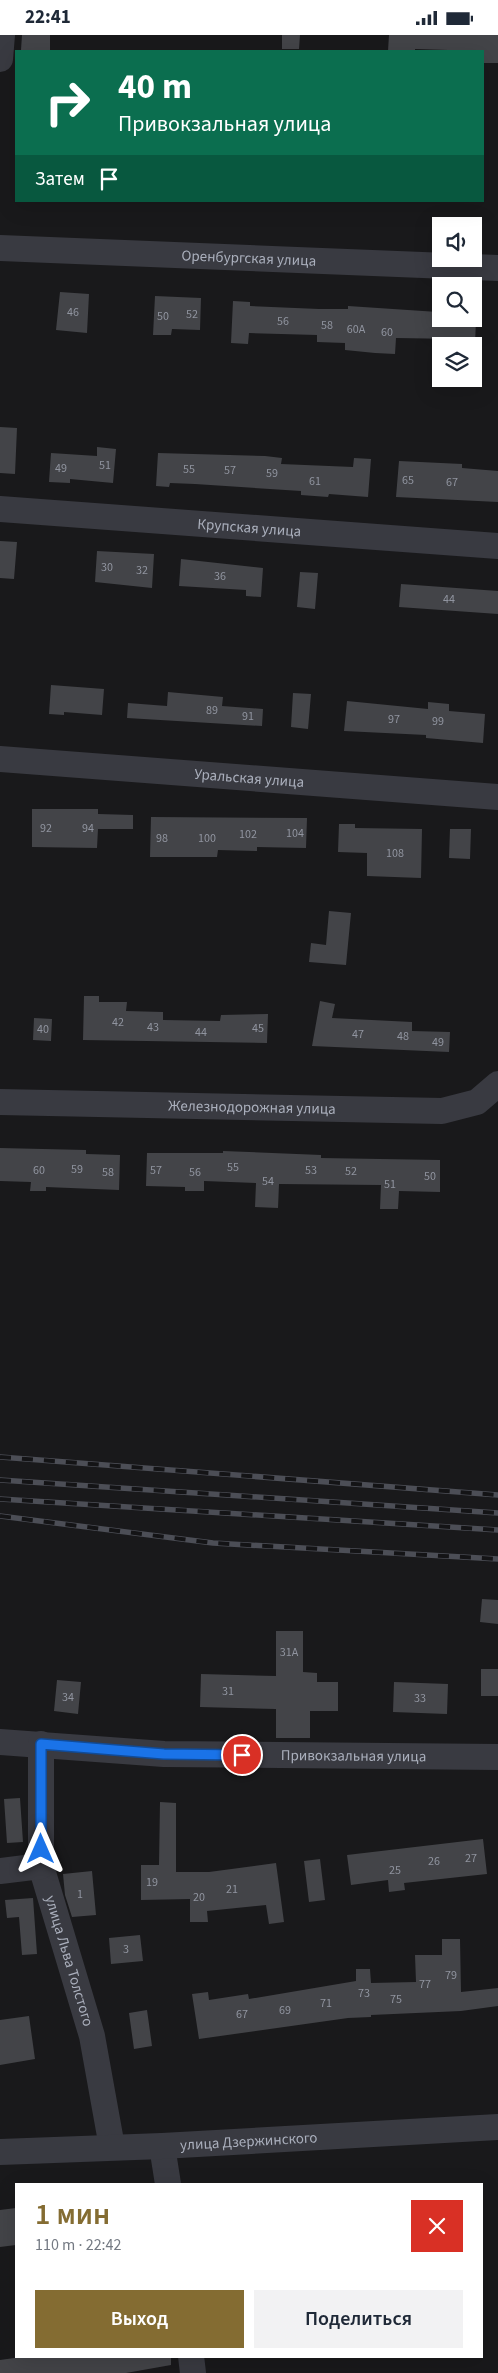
<!DOCTYPE html>
<html lang="ru">
<meta charset="utf-8">
<style>
:root{--surface:#fff;--page:#f2f2f3;--text:#1f2937;--muted:#747a83;--accent:#846c32}
body{margin:0;font-family:"Source Sans 3",sans-serif;background:var(--page);color:var(--text);height:100vh;display:flex;flex-direction:column;font-size:19px;white-space:nowrap}
*{box-sizing:border-box;margin:0}
p{font-size:16px;color:var(--muted)}
.icon{flex:none;width:28px;height:28px;fill:none;stroke:currentColor;stroke-width:2;stroke-linecap:round;stroke-linejoin:round}
.map{position:relative;flex:1;overflow:hidden}
.drawer{position:absolute;left:15px;top:2148px;width:468px;height:175px;display:flex;flex-direction:column;background:var(--surface);border-radius:0px;box-shadow:0 5px 20px #0002}
.drawer>*{flex:none}
.guide{position:absolute;left:15px;top:15px;width:469px;height:152px;border-radius:0px;box-shadow:0 5px 20px #0002;background:#0b6e4f;color:#fff;overflow:hidden}
.tools{position:absolute;left:432px;top:182px;display:grid;gap:10px}
.tools a{display:grid;place-items:center;width:50px;height:50px;border-radius:0px;background:var(--surface);box-shadow:0 5px 20px #0002;font-size:25px}
.pin{position:absolute;display:grid;place-items:center;width:42px;height:42px;color:#fff;margin:-21px;border:2px solid #fff;border-radius:50%;box-shadow:0 1px 5px #0007}
.me{position:absolute;width:55px;margin:-28px;rotate:0deg;stroke-linejoin:round;filter:drop-shadow(0 0 4px #0008)}
.turn{display:flex;align-items:center;gap:18px;height:105px;padding:0 20px;font-size:22px}
.turn .icon{width:65px;height:65px;stroke-width:2.5}
.turn b{display:block;font-size:35px;line-height:42px}
.then{display:flex;align-items:center;height:48px;padding:0 20px;background:#0003;gap:10px;font-size:19px}
.round{display:grid;place-items:center;flex:none;width:52px;height:52px;border-radius:0px;background:var(--page)}
.headline{display:flex;align-items:center;justify-content:space-between;height:85px;padding:0 20px}
h1{font-size:30px;font-weight:600;line-height:38px;color:var(--accent)}
.primary-button{display:flex;gap:10px;margin-top:auto;padding:10px 20px}
.primary-button a{flex:1;height:58px;border-radius:0px;background:var(--accent);color:#fff;font-size:20px;font-weight:600;line-height:58px;text-align:center}
.primary-button a+a{background:var(--page);color:var(--text)}
.status{display:flex;justify-content:space-between;align-items:center;height:35px;padding:0 25px;background:var(--surface);direction:ltr}
.status svg{height:14px;fill:currentColor}
.map>svg:first-child{display:block}
.building{fill:#434448}
.lines{fill:none;stroke-linecap:round;stroke-linejoin:round}
.minor{stroke:#393a41;stroke-width:26}
.rail-casing{stroke:#4c4e56;stroke-width:5.5}
.rail{stroke:#141416;stroke-width:4;stroke-dasharray:11;stroke-linecap:butt}
.route-casing{stroke:#114b97;stroke-width:12}
.route{stroke:#1a73e8;stroke-width:9}
.labels{text-anchor:middle;dominant-baseline:central;stroke-width:5;stroke-linejoin:round;paint-order:stroke}
.number-label{font-size:12px;fill:#90949f}
.street-label{font-size:15px;fill:#aaafbc;stroke:#141416}
</style>
<div class="status"><b>22:41</b><svg viewBox="0 0 49 12"><path d="M0 12V9h3v3zM5 12V6h3v6zM10 12V3h3v9zM15 12V0h3v12zM26 1h20v11H26zM47 4h2v5h-2z"/></svg></div>
<div class="map">
<svg width="498" height="2338" viewBox="0 0 498 2338">
<rect width="100%" height="100%" fill="#19191b"/>
<path class="building" d="M22,0H50V16L21,15Z
M282,0H300L299,14H282Z
M389,0H498V28H482V16L415,14V16H388Z
M60,257L89,259L87,298L56,295Z
M155,261L201,263L200,295L172,294L171,300H153Z
M233,266L250,267V271L319,274H348V271L438,277V284H476L475,310L457,309V304L396,303L395,319L375,318L345,315V308L317,307V300L249,298L248,309L231,308Z
M0,392L17,393L15,439L0,438Z
M97,412L116,414L113,448L70,444V448L49,447L51,418L97,421Z
M158,418L265,421L282,423L281,429L353,432L354,423L371,424L368,462L329,459L328,462L301,460V456L195,449L170,448L169,452L156,451Z
M399,426L462,429V433L498,436V467L396,462Z
M0,506L17,507L14,544L0,543Z
M97,516L154,519L152,553L95,547Z
M181,524L263,533L261,562L246,561V555L179,551Z
M300,537L318,538L315,574L297,572Z
M401,549L498,556V579L399,572Z
M51,650L104,654L102,680L64,677V680L49,679Z
M168,657L223,662L222,671L263,674L262,691L127,683L128,668L167,671Z
M293,658L311,659L308,694L291,692Z
M347,666L428,674V667L449,669V676L485,679L483,708L426,703V700L344,696Z
M32,774H98V779L133,780V794H98L97,813L32,812Z
M151,782L307,783L306,813L257,812V816L218,815L217,822H150Z
M339,789H355V793L422,794L421,843L367,841V818L338,817Z
M450,794H471L470,824L449,823Z
M329,876L351,878L346,930L309,927L311,908L326,910Z
M84,961H99V967H127L126,976L163,977V985L220,986L221,980L268,979L267,1008L83,1005Z
M320,966L335,969L332,983L412,987V996L450,997L449,1017L312,1011Z
M34,983L52,984L51,1006L33,1005Z
M0,1113L86,1115V1119L120,1120L119,1155L46,1152V1156H30L31,1147L0,1146Z
M223,1116L321,1120V1123L440,1125V1157L399,1156L398,1174H380L381,1150L279,1149L278,1173L255,1172L256,1148L204,1146V1156H185V1152L146,1151L147,1118H223Z
M482,1564L498,1565V1589L480,1587Z
M276,1596H303V1637L317,1638V1647H338V1676H310V1703H276V1674L200,1672L201,1639L276,1641Z
M481,1634H498V1661H481Z
M57,1645L81,1647L78,1679L54,1676Z
M394,1647L448,1649L447,1679L393,1677Z
M20,1763L23,1807L7,1808L4,1764Z
M160,1767L176,1768V1837H209L276,1828L284,1887L269,1889L266,1870L207,1876L208,1887H190V1864L141,1865V1830H159Z
M483,1804L487,1839L404,1848L405,1855L389,1857L388,1845L351,1850L347,1820Z
M320,1824L325,1865L309,1867L304,1826Z
M92,1836L96,1880L72,1882L65,1860L63,1839Z
M33,1863L37,1919L22,1920L19,1882L7,1883L5,1865Z
M140,1900L143,1926L111,1929L109,1903Z
M442,1904H460L461,1957L498,1953V1971L461,1976L371,1980V1982L348,1983L199,2004L192,1959L208,1957L209,1965L248,1959L249,1964L356,1946V1934H370L371,1948L416,1947L415,1920H442Z
M147,1975L152,2011L134,2014L129,1978Z
M29,1981L35,2024L0,2030V1985Z
M16,2173V2210L0,2212V2175Z
M29,2321H171V2330L126,2338H0V2325Z"/>
<g class="lines">
<g class="minor">
<path d="M0,24L2,0"/>
<path id="s1" d="M0,213L498,233"/>
<path id="s2" d="M0,474L498,511"/>
<path id="s3" d="M0,724L498,762"/>
<path id="s4" d="M0,1067L442,1076L477,1067L498,1049"/>
<path id="s5" d="M0,1707L164,1719L498,1722"/>
<path id="s6" d="M41,1709V1831L92,2001L112,2112"/>
<path d="M0,1836L41,1831"/>
<path d="M162,2111L168,2149"/>
<path id="s7" d="M0,2117L162,2111L498,2092"/>
<path d="M191,2321L193,2338"/>
</g>
<defs>
<path id="rail" d="M0,1422L498,1460
M0,1445L498,1478
M0,1464L498,1495
M0,1481L213,1508L498,1524"/>
</defs>
<use href="#rail" class="rail-casing"/>
<use href="#rail" class="rail"/>
</g>
<g class="lines">
<defs>
<path id="route" d="M41,1814V1709L164,1719L242,1720"/>
</defs>
<use href="#route" class="route-casing"/>
<use href="#route" class="route"/>
</g>
<g class="labels">
<g class="number-label">
<text x="73" y="277">46</text>
<text x="192" y="279">52</text>
<text x="163" y="281">50</text>
<text x="283" y="286">56</text>
<text x="327" y="290">58</text>
<text x="356" y="294">60А</text>
<text x="387" y="297">60</text>
<text x="105" y="430">51</text>
<text x="61" y="433">49</text>
<text x="189" y="434">55</text>
<text x="230" y="435">57</text>
<text x="272" y="438">59</text>
<text x="408" y="445">65</text>
<text x="315" y="446">61</text>
<text x="452" y="447">67</text>
<text x="107" y="532">30</text>
<text x="142" y="535">32</text>
<text x="220" y="541">36</text>
<text x="449" y="564">44</text>
<text x="212" y="675">89</text>
<text x="248" y="681">91</text>
<text x="394" y="684">97</text>
<text x="438" y="686">99</text>
<text x="46" y="793">92</text>
<text x="88" y="793">94</text>
<text x="295" y="798">104</text>
<text x="248" y="799">102</text>
<text x="162" y="803">98</text>
<text x="207" y="803">100</text>
<text x="395" y="818">108</text>
<text x="118" y="987">42</text>
<text x="153" y="992">43</text>
<text x="258" y="993">45</text>
<text x="43" y="994">40</text>
<text x="201" y="997">44</text>
<text x="358" y="999">47</text>
<text x="403" y="1001">48</text>
<text x="438" y="1007">49</text>
<text x="233" y="1132">55</text>
<text x="77" y="1134">59</text>
<text x="39" y="1135">60</text>
<text x="156" y="1135">57</text>
<text x="311" y="1135">53</text>
<text x="351" y="1136">52</text>
<text x="108" y="1137">58</text>
<text x="195" y="1137">56</text>
<text x="430" y="1141">50</text>
<text x="268" y="1146">54</text>
<text x="390" y="1149">51</text>
<text x="289" y="1617">31А</text>
<text x="228" y="1656">31</text>
<text x="68" y="1662">34</text>
<text x="420" y="1663">33</text>
<text x="471" y="1823">27</text>
<text x="434" y="1826">26</text>
<text x="395" y="1835">25</text>
<text x="152" y="1847">19</text>
<text x="232" y="1854">21</text>
<text x="80" y="1859">1</text>
<text x="199" y="1862">20</text>
<text x="126" y="1914">3</text>
<text x="451" y="1940">79</text>
<text x="425" y="1949">77</text>
<text x="364" y="1958">73</text>
<text x="396" y="1964">75</text>
<text x="326" y="1968">71</text>
<text x="285" y="1975">69</text>
<text x="242" y="1979">67</text>
</g>
<g class="street-label">
<text stroke="none"><textPath href="#s1" startOffset="249">Оренбургская улица</textPath></text>
<text stroke="none"><textPath href="#s2" startOffset="250">Крупская улица</textPath></text>
<text stroke="none"><textPath href="#s3" startOffset="250">Уральская улица</textPath></text>
<text stroke="none"><textPath href="#s4" startOffset="252">Железнодорожная улица</textPath></text>
<text stroke="none"><textPath href="#s5" startOffset="354">Привокзальная улица</textPath></text>
<text stroke="none"><textPath href="#s6" startOffset="221">улица Льва Толстого</textPath></text>
<text stroke="none"><textPath href="#s7" startOffset="249">улица Дзержинского</textPath></text>
</g>
</g>
</svg>
<div class="tools">
<a><svg class="icon" aria-label="sound" viewBox="0 0 24 24"><path d="M4 9h4l5-4v14l-5-4H4zM17 9q2 3 0 6"/></svg></a>
<a><svg class="icon" aria-label="search" viewBox="0 0 24 24"><circle cx="10" cy="10" r="6"/><path d="M15 15l6 6"/></svg></a>
<a><svg class="icon" aria-label="layers" viewBox="0 0 24 24"><path d="M12 4l9 5-9 5-9-5zM3 14l9 5 9-5"/></svg></a>
</div>
<div class="pin" style="left:242px;top:1720px;background:#d93025"><svg class="icon" aria-label="arrive" viewBox="0 0 24 24"><path d="M6 21V4h12l-3 4 3 4H6"/></svg></div>
<svg class="me" style="left:41px;top:1814px" viewBox="-20 -20 40 40"><path d="M0-17L14 15 0 8-14 15z" fill="#1a73e8" stroke="#fff" stroke-width="4"/></svg>
<div class="guide">
<div class="turn"><svg class="icon" aria-label="right" viewBox="0 0 24 24"><path d="M7 20v-9h11M14 6l5 5-5 5"/></svg><div><b>40 m</b>Привокзальная улица</div></div>
<div class="then">Затем<svg class="icon" aria-label="arrive" viewBox="0 0 24 24"><path d="M6 21V4h12l-3 4 3 4H6"/></svg></div>
</div>
<section class="drawer">
<div class="headline"><div><h1>1 мин</h1><p>110 m · 22:42</p></div><a class="round" style="background:#d93025;color:#fff"><svg class="icon" aria-label="close" viewBox="0 0 24 24"><path d="M6 6l12 12M18 6L6 18"/></svg></a></div>
<div class="primary-button"><a>Выход</a><a>Поделиться</a></div>
</section>
</div>
